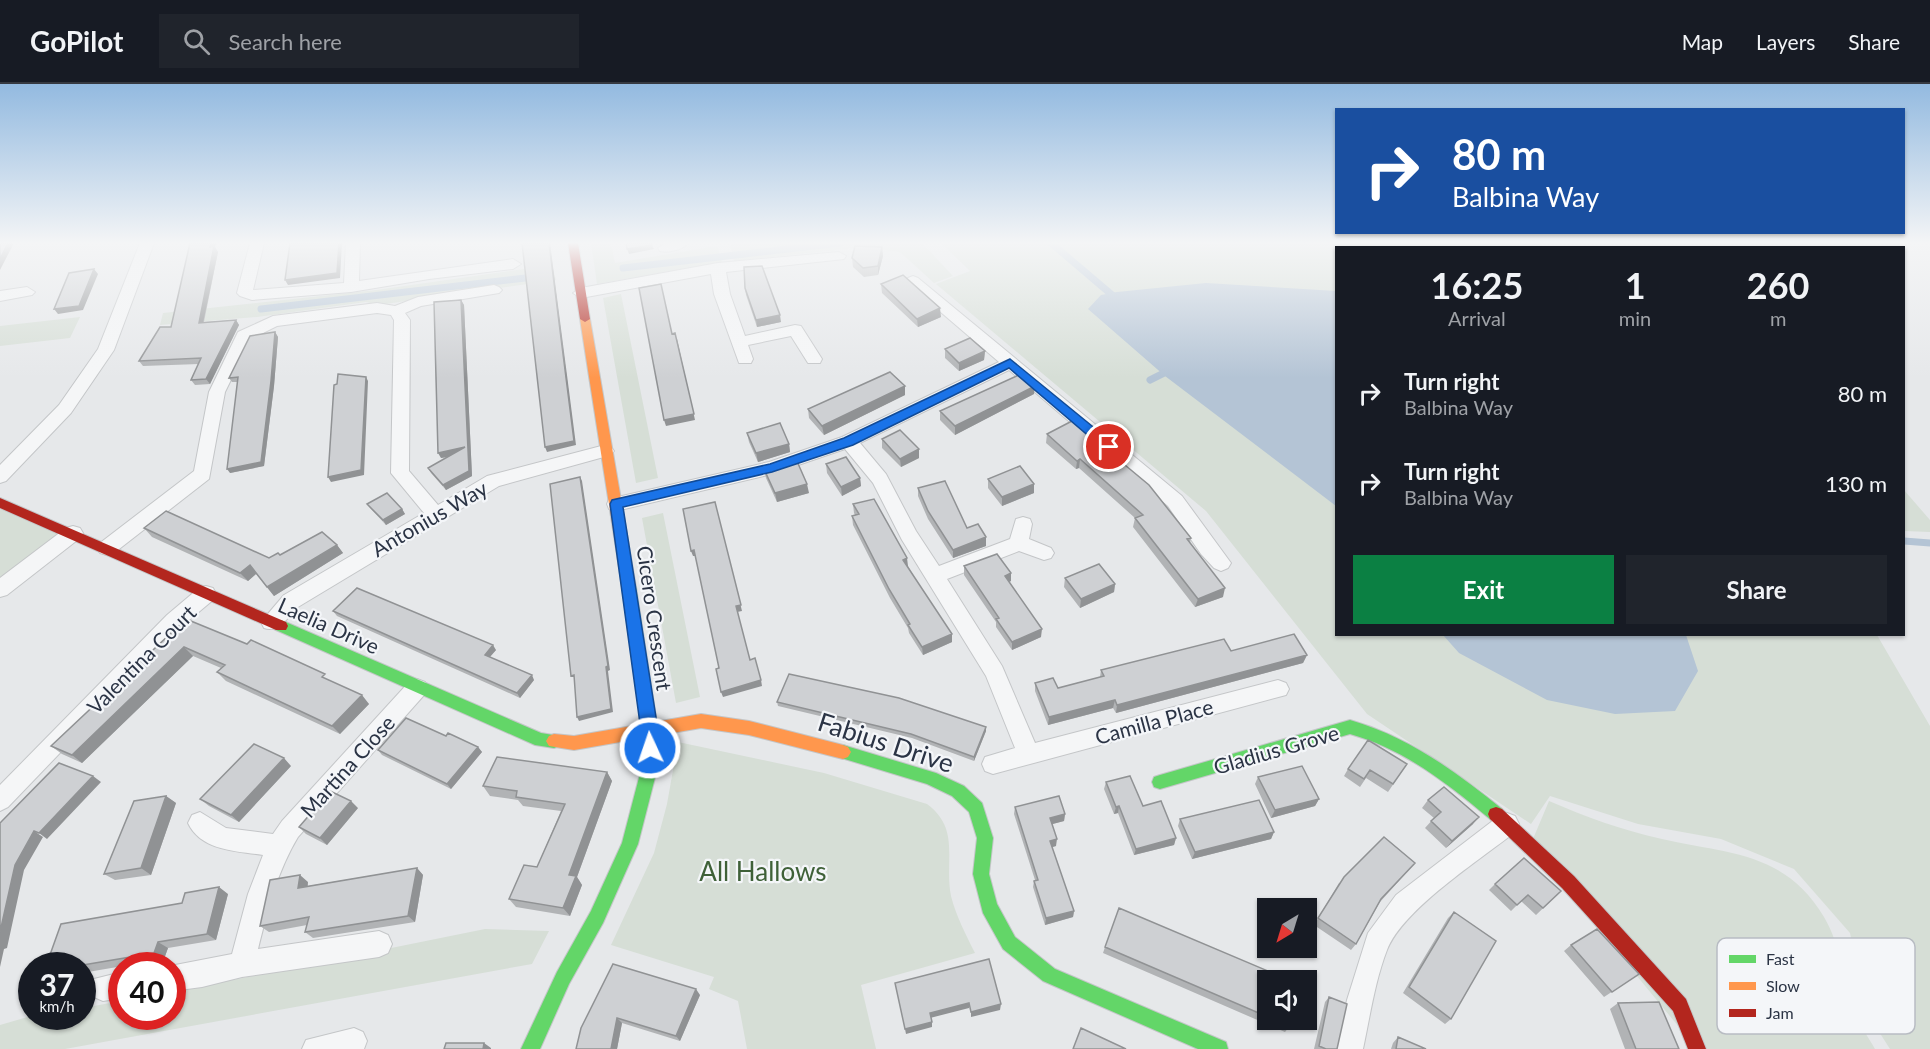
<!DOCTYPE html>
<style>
:root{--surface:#171b24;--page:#20242c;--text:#f1f3f6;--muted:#9ea1a6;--line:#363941;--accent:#0b8043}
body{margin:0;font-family:Lato,sans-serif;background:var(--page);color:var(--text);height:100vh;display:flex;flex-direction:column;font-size:22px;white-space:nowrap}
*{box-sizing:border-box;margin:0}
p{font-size:20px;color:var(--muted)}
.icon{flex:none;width:33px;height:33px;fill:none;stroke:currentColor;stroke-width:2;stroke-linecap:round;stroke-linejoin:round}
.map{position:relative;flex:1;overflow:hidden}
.details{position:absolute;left:1335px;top:162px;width:570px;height:390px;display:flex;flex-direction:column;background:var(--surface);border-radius:0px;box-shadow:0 2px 4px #0004}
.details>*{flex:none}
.banner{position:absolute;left:1335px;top:24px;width:570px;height:126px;border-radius:0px;box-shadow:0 2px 4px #0004;background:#1a4fa0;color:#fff;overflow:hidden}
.needle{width:39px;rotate:218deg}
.controls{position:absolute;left:1257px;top:814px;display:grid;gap:12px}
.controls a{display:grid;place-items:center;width:60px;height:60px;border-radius:0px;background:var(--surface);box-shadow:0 2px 4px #0004;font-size:30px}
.speed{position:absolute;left:18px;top:868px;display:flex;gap:12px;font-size:30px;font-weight:700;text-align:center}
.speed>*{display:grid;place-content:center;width:78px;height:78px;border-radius:50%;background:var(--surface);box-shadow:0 2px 4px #0004;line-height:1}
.speed small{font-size:15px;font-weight:400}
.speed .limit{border:9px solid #d22;background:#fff;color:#111}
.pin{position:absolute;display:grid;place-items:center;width:51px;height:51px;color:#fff;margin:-26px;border:3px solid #fff;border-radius:50%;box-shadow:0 2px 6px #0007}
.me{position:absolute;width:66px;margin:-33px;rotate:357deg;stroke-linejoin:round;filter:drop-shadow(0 0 4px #0008)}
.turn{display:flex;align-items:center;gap:21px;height:126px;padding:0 18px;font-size:27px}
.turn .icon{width:78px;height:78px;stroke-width:2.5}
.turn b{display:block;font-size:42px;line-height:51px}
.eta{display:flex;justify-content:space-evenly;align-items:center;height:102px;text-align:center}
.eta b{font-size:36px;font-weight:700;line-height:42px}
.cta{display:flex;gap:12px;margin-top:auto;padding:12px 18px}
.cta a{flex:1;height:69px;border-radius:0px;background:var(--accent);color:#fff;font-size:24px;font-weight:700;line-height:69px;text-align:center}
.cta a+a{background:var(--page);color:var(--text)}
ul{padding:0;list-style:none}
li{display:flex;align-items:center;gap:18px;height:90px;padding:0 18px}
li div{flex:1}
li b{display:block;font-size:22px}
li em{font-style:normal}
header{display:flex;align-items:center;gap:36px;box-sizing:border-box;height:84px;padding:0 30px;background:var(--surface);border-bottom:2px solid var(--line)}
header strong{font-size:28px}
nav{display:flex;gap:33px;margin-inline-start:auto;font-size:21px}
.search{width:420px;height:54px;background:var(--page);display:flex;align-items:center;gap:15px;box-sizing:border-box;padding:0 21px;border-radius:0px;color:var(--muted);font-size:22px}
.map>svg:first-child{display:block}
.green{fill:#d6ded6}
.water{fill:#b4c4d5}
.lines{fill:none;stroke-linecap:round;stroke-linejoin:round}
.stream{stroke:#b4c4d5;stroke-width:7}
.street-casing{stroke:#c4c6c8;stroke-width:2}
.fast-casing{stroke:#c4c6c8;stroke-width:2}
.slow-casing{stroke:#c4c6c8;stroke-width:2}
.jam-casing{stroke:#c4c6c8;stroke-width:2}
.street{fill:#f5f6f7;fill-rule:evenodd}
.fast{fill:#63d668;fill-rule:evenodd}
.slow{fill:#ff974d;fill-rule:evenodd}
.jam{fill:#b3261e;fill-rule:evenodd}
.wall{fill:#b1b3b5}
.shaded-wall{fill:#909294}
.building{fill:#ced0d3;stroke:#909294;stroke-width:1.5}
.route{fill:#1a73e8;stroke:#114b97;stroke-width:1.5}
.labels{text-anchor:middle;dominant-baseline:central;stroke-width:4.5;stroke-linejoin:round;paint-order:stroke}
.street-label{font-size:21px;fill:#2b3445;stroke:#f4f6f9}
.near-street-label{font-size:26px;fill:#2b3445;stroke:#f4f6f9}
.near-park-label{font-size:26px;fill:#3f6138;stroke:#f4f6f9}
.key{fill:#f4f6f9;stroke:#b8bcc3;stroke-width:1.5}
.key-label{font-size:16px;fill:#2b3445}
</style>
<header>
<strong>GoPilot</strong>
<div class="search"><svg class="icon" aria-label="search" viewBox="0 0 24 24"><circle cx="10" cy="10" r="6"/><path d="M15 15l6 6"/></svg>Search here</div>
<nav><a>Map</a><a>Layers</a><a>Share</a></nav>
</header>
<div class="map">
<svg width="1930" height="965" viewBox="0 0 1930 965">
<rect width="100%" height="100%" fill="#e6e8ea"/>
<path class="green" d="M591,159H611L615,179L717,162L722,178L597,200Z
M743,159H922L953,192L934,199L900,168L864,163L734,177L730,161Z
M941,159H1539L1546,163L1336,164V550L1877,551L1930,642V965H1890L1867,929L1850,849L1794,785L1721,755L1638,740L1550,712L1531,740L1367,630L1206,427L936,200L970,187Z
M552,181L556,196L378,221L366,218L257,233L160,241L163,229L376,206Z
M621,210L658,394L636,399L603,214Z
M80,233L70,254L0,262V242Z
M1904,406L1930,436V448L1904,447Z
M0,424L66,452L0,501Z
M663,429L700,613L676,619L642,434Z
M678,658L824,689L927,720C961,745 944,777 951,812C956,832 966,851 975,869L861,901L876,965H747L738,917L709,905L714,893L611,861L654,769L667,720Z
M1549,717C1586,733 1622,746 1662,755C1727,770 1785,767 1824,833C1841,862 1843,894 1853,925C1857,939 1868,952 1875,965H1697L1530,762Z
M485,845L549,847L532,880L65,965H0V941L31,932L82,933L83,924L121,917L122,933H172L173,908Z"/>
<path class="water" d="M1206,199L1336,207V422L1165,292L1088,225L1101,211L1117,208Z
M1443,551H1686L1698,587L1675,627L1615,630L1547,616L1459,569Z"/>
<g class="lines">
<path class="stream" d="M1051,159L1118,216
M623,184L840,159
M261,225L534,193
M1150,296L1170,286
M1904,457L1930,459"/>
<defs>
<path id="street" d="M140,159H154L114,266L71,329L6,397L0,399V381L59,321L98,265Z
M250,159H264L253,206L344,199L346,159H360L359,197L513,175L521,180L513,185L429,195L351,208L252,216L240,212L237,209Z
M665,159H688C683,166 668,169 660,167L658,164Z
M839,168L846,172L844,175L726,188L730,210L745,252L795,241L801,242L822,275L820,279H808L791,252L748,261L753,275L751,279H739L714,210L711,190L581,214L573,209L581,204L718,179Z
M913,192L918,194L1182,412L1231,479L1228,484L1221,487L1214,484L1201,470L1168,422L1009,286L860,359L886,390L916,447L939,482L1010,455L1016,435L1023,433L1030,435L1032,440L1029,455L1051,464L1054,469L1051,474L1044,476L1019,467L947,495L1002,582L1035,659L1278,596L1286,599L1289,605L1286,611L993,690L985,687L982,680L985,673L1015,664L986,592L902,456L873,399L845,365L772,390L616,427L609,425L607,420L609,415L769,378L842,353L999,278L908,200L905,197L908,194Z
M494,201L499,203L502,206L499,209L421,222L405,229L410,236L409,387L438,421L487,392L605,361L611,363L614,367L611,371L499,402L298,523C288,533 279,549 264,544L261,538L284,511L424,429L391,389L394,236L391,231L377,229L277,242L251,255L225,308L209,395L114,469L107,471L100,469L97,464L100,459L194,387L209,308L238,248L273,232L377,219L395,222L418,213Z
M27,203L35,208L32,211L0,217V207Z
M73,442L80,444L83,449L80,454L7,511L0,513V494L66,444Z
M206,502L213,504L216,510L213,516L181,543L8,723L0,727V701L167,531L199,504Z
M417,595L425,598L428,604L425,610L298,753C277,788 268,825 258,865L379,847L388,851L392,860L388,869L379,873L242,893L202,903L172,907V882H170L232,870L248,810L263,771C237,767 201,767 188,739L192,731L200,728L226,744L273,750L282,737L409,598Z
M1507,729L1515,732L1519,740L1515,748C1480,776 1403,825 1387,866C1375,897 1370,932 1363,965H1337L1347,916L1368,849L1396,811L1499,732Z
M122,888V914L103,917L94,913L90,904L94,895Z
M354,944L363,948L367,957L364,965H302L306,956Z"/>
<path id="fast" d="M629,498L634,499L636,503L658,646V682L638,760L603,839L569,900L540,965H521L557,888L591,827L622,759L642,682V646L622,503L624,499Z
M281,536L541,649L559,652L562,657L559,662L554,664L535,661L276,546L274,542L276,538Z
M1350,636C1409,653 1455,687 1502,725L1504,730L1502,735L1496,737L1490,735C1448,700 1404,665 1350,650L1160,705L1154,703L1152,698L1154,693L1160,691Z
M843,661L936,689L964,702L982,719L993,754L989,790L997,820L1015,853L1055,885L1226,958L1228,965H1198L1043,897L1003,865L983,829L973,790L977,754L969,728L952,712L927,700L838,673L835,668L838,663Z"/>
<path id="slow" d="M585,232L590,235L636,503L634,507H624L622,503L580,235Z
M701,630L749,637L843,661L848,663L851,668L848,673L843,675L749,651L701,644L574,666L549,662L546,657L549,652L554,650L574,652Z"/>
<path id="jam" d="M568,159H578L590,235L585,238L580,235Z
M0,414L286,538L288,542L286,546H276L0,424Z
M1496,723L1502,725L1574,792L1686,915L1706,965H1688L1673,927L1562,804L1490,735L1488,730L1490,725Z"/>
</defs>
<use href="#street" class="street-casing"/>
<use href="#fast" class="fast-casing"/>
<use href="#slow" class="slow-casing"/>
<use href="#jam" class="jam-casing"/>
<use href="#street" class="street"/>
<use href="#fast" class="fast"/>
<use href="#slow" class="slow"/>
<use href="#jam" class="jam"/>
</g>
<path class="wall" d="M190,159H216L215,163L218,168L204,238L236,236L239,241L210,300L195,301L191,296L199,280L143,282L139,277L171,243Z
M882,163L883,172L878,191L864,193L853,183L852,174Z
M881,200L941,233L918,243L882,209Z
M745,204L781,238L757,243L746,211Z
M461,216L464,221L472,392L446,406L431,389L428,384L448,373L441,374Z
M275,248L278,253L274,302L264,382L230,389L238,298H232L229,294Z
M945,265L985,267L984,276L959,287L945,274Z
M905,302V311L824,351L809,334L808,325Z
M1034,310L955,351L940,336V327Z
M747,349L789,360L790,368L758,378L749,358Z
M1047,350L1191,454L1190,459L1223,513L1195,523L1133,443L1135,434L1079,384L1076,385L1046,359Z
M882,355L919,365V374L901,383L882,364Z
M826,380L860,394L861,402L842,412L827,389Z
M764,385L809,409L777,418L766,394Z
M988,395L1034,400V409L1002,422L988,404Z
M918,404L967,444L986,462L953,474L928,435L918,412Z
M367,420L402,425L405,430L386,441L370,424Z
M853,420L908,482L952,558L923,571L909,549L908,544L890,514L853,441L852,432L855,431L854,429Z
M144,444L269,474L337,461L343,469L274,512L256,490L248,497L152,453Z
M964,482L1011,489V497L1009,498L1041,553L1012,566L996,543V538L964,491Z
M1065,494L1115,500L1114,508L1080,524L1064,503Z
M333,527L496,566L490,573L534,596L520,614L337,532Z
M186,535L331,597L369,620L340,650L226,597L217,588L221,584L193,572L82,679L62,670L51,662Z
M1231,567L1307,571L1303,579L1116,629L1113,624L1048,641L1035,607V599L1058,604L1100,593L1101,586Z
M777,618L986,647L974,677L912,654L778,622Z
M446,652L478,663L482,668L451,705L382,671L378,666Z
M1407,680L1388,708L1366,694L1360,703L1344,692L1348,685Z
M291,682L239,738L209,722L200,715Z
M607,688L612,697L577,793L582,801L570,832L516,823L509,815L537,783L561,727L523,722L518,716L490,712L483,702Z
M1258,693L1319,715L1315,722L1271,734L1255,700Z
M1106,698L1143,722L1176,754L1174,761L1134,771L1118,729L1114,730L1104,705Z
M166,712L176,719L151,791L115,796L104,790Z
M1428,716L1473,740L1446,764L1425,744L1434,734L1422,724Z
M1015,723L1065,730L1064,737L1052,740L1056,762L1052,763L1074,827L1073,833L1045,841L1033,803L1034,797L1035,796L1014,730Z
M358,724L327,761L306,750L299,743Z
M1180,735L1274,748L1271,755L1192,775L1178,742Z
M1415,779L1380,818L1356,860L1351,866L1314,841L1339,799Z
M417,784L423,791L415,838L313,854L305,848L307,841L269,848L260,842L308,798V802Z
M1495,800L1561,807L1536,831L1521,817L1511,827L1489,806Z
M228,810L216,856L168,864L164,875L82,889V882H46L182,819Z
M1454,828L1451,935L1445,940L1403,909L1448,834Z
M1571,861L1639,890L1604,913L1564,867Z
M1105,863L1268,897V936H1291L1289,943L1285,948L1103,869Z
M700,911L680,957L622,939L617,965H576L581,944Z
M1329,913L1337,965H1314L1325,918Z
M1618,919L1679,965H1625L1610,925Z
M1398,953L1426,965H1391L1393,959Z"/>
<path class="shaded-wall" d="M8,159H14L0,186V175Z
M211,159H216L215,163L218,168L202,244L199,239Z
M339,159H342L340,194L288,201L285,196Z
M549,159H550L576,361L547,368L545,363Z
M652,161L654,165L629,170L627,165Z
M882,163L883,172L878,191V182Z
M94,185L98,190L83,226L58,230L54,225Z
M461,216L464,221L472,392L446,406L443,401L469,387Z
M940,224L941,233L918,243L917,235Z
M780,231L781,238L757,243L756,236Z
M236,236L239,241L210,300L206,295Z
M275,248L278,253L274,302L264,382L230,389L227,385Z
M677,255L695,336L666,342L664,336Z
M985,267L984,276L959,287V279Z
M366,293L368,297L364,391L331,398L328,393Z
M905,302V311L824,351L822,342Z
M1035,302L1034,310L955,351V342Z
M789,360L790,368L758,378L756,369Z
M465,363L467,369L441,374L438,369Z
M919,365V374L901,383L900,375Z
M1080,375L1079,384L1076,385L1077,377Z
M580,393L582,397L610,586L608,587L613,628L579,637L577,633Z
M860,394L861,402L842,412L841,403Z
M807,400L809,409L777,418L775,409Z
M1034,400V409L1002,422V413Z
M715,418L742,527L737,528L736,522Z
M402,425L405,430L386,441L383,436Z
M986,453V462L953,474V466Z
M337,461L343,469L274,512L267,503Z
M694,466L696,472H693L691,467Z
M907,474L908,482L903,484V476Z
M250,481L257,489L248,497L240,489Z
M1011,489V497L1004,500L1005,492Z
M1115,500L1114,508L1080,524L1081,515Z
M1225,504L1223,513L1195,523L1198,515Z
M1042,545L1041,553L1012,566V558Z
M952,550V558L923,571L922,563Z
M493,561L496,566L488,575L485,571Z
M184,563L193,572L82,679L72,671Z
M1307,571L1303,579L1116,629L1117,621Z
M532,591L534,596L520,614L517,609Z
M761,596L762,602L723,613L721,608Z
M362,611L369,620L340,650L332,642Z
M1115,616L1113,624L1048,641L1049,633Z
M986,643V647L974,677V673Z
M478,663L482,668L451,705L447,700Z
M284,674L291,682L239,738L231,731Z
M607,688L612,697L577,793L582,801L570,832L563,824L569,791Z
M93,692L101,698L47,755L39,749Z
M166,712L176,719L151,791L141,784Z
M1319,715L1315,722L1271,734L1275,726Z
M351,717L358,724L327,761L320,754Z
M1119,722L1118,729L1114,730L1116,723Z
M1065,730L1064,737L1049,741L1050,734Z
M1479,733L1473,740L1446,764L1452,757Z
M34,747L43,753L24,786L7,864L4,865L0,883V848L15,781Z
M1274,748L1271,755L1192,775L1195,768Z
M1176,754L1174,761L1134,771L1136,765Z
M1057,755L1056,762L1049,764L1050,757Z
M417,784L423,791L415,838L408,832Z
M300,791L308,798L306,810L298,804Z
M219,803L228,810L216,856L207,850Z
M1074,827L1073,833L1045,841L1046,834Z
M158,858L168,864L164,875L154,869Z
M696,905L700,911L680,957L676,952Z
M969,919V924L930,934V929Z
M1001,920L1000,926L971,933V928Z
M617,934L622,939L617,965H611Z
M932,938V943L906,950L905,945Z
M484,959L491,964V965H483Z"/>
<path class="building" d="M0,159H8L0,175Z
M190,159H211L210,163L214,162L199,239L236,236L206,295L191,296L201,274L139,277L160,243H171Z
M290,159H339L337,189L285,196Z
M522,159H549L574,357L545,363Z
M626,159H652V161L627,165Z
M855,162L882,163L878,182L863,184L852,174Z
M762,182L780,231L756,236L745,204L744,183Z
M94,185L79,222L54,225L69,189Z
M903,191L940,224L917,235L881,200Z
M661,200L672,250L675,249L694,330L664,336L639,204Z
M461,216L469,387L443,401L428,384L465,363L438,369L434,218Z
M275,248L271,297L261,378L227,385L238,293L229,294L250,252Z
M970,254L985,267L959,279L945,265Z
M890,288L905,302L822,342L808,325Z
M338,290L366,293L361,386L328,393L334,301L337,300Z
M1021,290L1035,302L955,342L940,327Z
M1072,337L1149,401L1191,454L1187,455L1225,504L1198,515L1135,434L1143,431L1080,375L1077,377L1047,350Z
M780,339L789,360L756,369L747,349Z
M900,346L919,365L900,375L882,355Z
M846,373L860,394L841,403L826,380Z
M796,375L807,400L775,409L764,385Z
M1020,382L1034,400L1002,413L988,395Z
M580,393L608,582L606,583L611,625L577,633L574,591L571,592L550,400Z
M945,397L967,444L978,440L986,453L953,466L928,427L918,404Z
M387,409L402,425L383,436L367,420Z
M874,415L907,474L903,476L952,550L922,563L908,541L910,540L889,505L852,432L859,430L853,420Z
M715,418L741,521L736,522L750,576L755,574L761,596L721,608L716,585L719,584L694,466L691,467L683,425Z
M166,427L269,474L278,469L280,471L322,448L337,461L267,503L250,481L240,489L144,444Z
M997,470L1011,489L1005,492L1042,545L1012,558L996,535L999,534L964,482Z
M1099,480L1115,500L1081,515L1065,494Z
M357,504L493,561L485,571L532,591L517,609L333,527Z
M186,535L247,560L251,556L325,590L322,593L362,611L332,642L217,588L225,581L184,563L72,671L51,662Z
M1294,550L1307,571L1117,621L1115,616L1049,633L1035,599L1053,594L1058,604L1104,592L1101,586L1224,555L1231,567Z
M789,590L899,614L986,643L974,673L911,650L777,618Z
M406,634L446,652L448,649L478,663L447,700L378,666Z
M1368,656L1407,680L1393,700L1370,686L1364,695L1348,685Z
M254,660L284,674L231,731L200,715Z
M497,673L607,688L569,791L576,792L563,824L509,815L524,781L537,783L565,720L516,713L517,707L483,702Z
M59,679L93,692L39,749L34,747L15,781L0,848V739Z
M1302,682L1319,715L1275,726L1258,693Z
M1130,692L1143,722L1161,717L1176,754L1136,765L1119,722L1116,723L1106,698Z
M1444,703L1479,733L1452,757L1431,737L1441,728L1428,716Z
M330,707L351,717L320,754L299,743Z
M166,712L141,784L104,790L134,717Z
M1059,712L1065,730L1050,734L1057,755L1050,757L1074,827L1046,834L1034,797L1038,796L1015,723Z
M1259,716L1274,748L1195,768L1180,735Z
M1384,753L1415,779L1381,815L1356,860L1318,834L1344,793Z
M1524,774L1561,807L1543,824L1528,811L1517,821L1495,800Z
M417,784L408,832L305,848L309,833L260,842L270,796L300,791L298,804Z
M219,803L207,850L158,858L154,869L77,882H46L61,840L182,819L185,809Z
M1119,824L1275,890L1273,897H1268V933L1105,863Z
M1454,828L1496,857L1451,935L1409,903Z
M1597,845L1639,890L1612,908L1571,861Z
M989,875L1001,920L971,928L969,919L930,929L932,938L905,945L895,899Z
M613,880L696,905L676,952L617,934L611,965H576L581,944Z
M1329,913L1347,920L1337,965H1326L1319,962Z
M1659,918L1679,965H1636L1618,919Z
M1274,936H1291L1289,943Z
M1081,944L1126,965H1073Z
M1398,953L1426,965H1396Z
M446,959H484L483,965H444Z"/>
<linearGradient id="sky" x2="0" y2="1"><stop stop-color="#93bae0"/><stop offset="0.54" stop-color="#f4f5f6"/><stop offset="1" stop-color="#f4f5f6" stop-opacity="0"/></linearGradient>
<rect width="1930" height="294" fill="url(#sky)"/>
<path class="route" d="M1010,275L1114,360L1116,363L1114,366H1105L1009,284L853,361L772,388L623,423L658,646L655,669L650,671L644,669L610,420L612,416L770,380L844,354Z"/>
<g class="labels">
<g class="street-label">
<text transform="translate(429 434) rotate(-30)">Antonius Way</text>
<text transform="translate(655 534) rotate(82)">Cicero Crescent</text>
<text transform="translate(329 541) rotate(24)">Laelia Drive</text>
<text transform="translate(141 575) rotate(-45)">Valentina Court</text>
<text transform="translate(1154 637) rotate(-15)">Camilla Place</text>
<text transform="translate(1276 665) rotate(-16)">Gladius Grove</text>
<text transform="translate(347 682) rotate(-48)">Martina Close</text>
</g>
<g class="near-street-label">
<text transform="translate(886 658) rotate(18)">Fabius Drive</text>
</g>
<g class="near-park-label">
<text x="763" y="787">All Hallows</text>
</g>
</g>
<rect x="1717" y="854" width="198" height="96" rx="9" class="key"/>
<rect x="1729" y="871" width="27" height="8" fill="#63d668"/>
<rect x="1729" y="898" width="27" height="8" fill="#ff974d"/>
<rect x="1729" y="925" width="27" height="8" fill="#b3261e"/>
<g class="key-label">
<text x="1766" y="881">Fast</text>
<text x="1766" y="908">Slow</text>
<text x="1766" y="935">Jam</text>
</g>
</svg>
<div class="controls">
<a><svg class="needle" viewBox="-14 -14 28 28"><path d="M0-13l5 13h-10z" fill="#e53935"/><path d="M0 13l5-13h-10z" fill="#9ea1a6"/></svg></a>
<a><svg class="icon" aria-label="sound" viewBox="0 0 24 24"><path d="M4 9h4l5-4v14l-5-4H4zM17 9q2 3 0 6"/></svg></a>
</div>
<div class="speed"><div>37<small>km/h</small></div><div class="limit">40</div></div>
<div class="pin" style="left:1109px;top:363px;background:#d93025"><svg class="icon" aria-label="arrive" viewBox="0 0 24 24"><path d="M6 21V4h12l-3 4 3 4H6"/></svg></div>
<svg class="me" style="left:650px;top:664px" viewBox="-20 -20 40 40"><circle r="17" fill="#1a73e8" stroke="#fff" stroke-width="3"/><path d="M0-11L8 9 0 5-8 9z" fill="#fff"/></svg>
<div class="banner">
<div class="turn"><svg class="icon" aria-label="right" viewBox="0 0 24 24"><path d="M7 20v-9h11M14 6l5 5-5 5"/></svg><div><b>80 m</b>Balbina Way</div></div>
</div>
<section class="details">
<div class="eta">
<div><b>16:25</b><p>Arrival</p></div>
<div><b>1</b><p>min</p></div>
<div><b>260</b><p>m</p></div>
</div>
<ul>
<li><svg class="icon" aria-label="right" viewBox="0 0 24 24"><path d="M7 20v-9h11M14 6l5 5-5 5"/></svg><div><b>Turn right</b><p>Balbina Way</p></div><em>80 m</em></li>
<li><svg class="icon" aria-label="right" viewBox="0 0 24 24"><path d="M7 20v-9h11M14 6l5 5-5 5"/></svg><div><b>Turn right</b><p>Balbina Way</p></div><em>130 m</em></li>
</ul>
<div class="cta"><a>Exit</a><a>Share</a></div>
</section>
</div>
